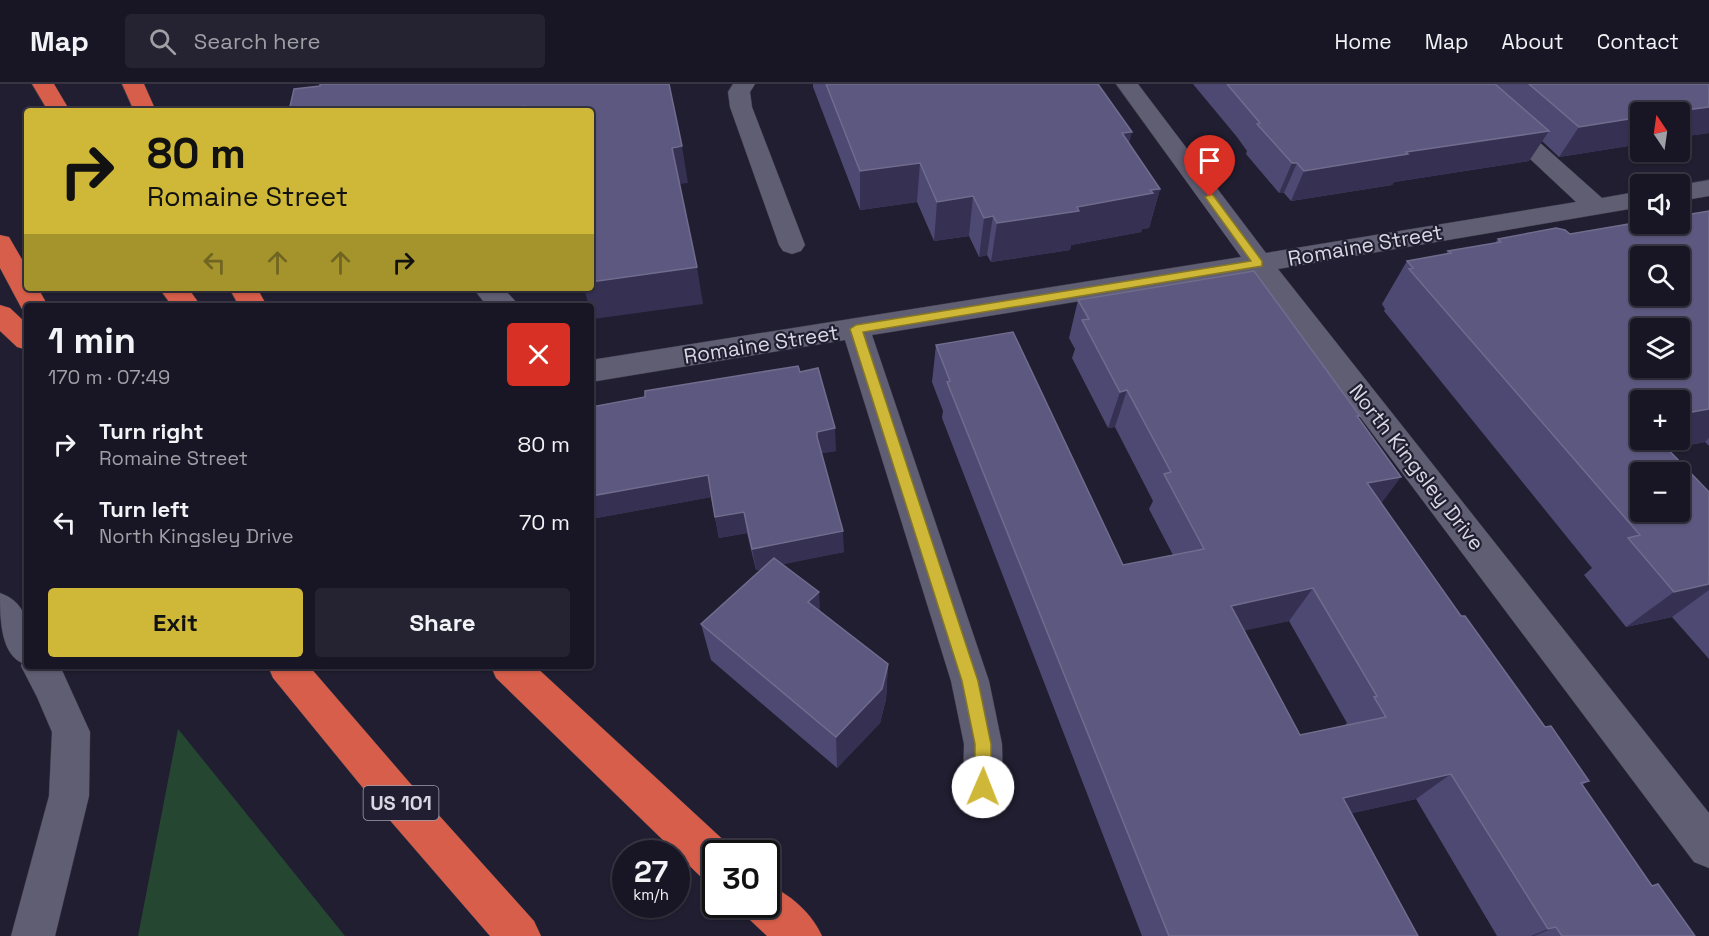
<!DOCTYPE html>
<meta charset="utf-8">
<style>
:root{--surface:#181624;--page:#252331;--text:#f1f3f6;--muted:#9f9fa6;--line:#363541;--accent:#cfb837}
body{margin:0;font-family:"Space Grotesk",sans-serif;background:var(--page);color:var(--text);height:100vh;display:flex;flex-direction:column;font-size:22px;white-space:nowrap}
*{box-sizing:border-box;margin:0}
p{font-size:20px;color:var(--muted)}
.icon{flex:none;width:33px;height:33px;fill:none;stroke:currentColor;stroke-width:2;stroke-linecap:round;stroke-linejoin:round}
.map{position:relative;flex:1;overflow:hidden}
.drawer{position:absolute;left:24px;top:219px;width:570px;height:366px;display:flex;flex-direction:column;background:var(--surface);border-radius:6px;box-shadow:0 2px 4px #0004,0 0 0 2px var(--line)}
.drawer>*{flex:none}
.hud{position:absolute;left:24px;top:24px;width:570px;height:183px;border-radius:6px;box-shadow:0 2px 4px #0004,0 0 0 2px var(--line);background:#cfb837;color:#111;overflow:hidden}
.needle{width:39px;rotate:347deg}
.tools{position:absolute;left:1630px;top:18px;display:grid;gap:12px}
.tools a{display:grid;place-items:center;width:60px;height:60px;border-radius:6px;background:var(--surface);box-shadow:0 2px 4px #0004,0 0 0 2px var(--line);font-size:30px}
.speed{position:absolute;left:612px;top:756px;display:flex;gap:12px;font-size:30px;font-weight:700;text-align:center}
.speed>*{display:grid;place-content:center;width:78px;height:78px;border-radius:50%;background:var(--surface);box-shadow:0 2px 4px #0004,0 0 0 2px var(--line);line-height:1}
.speed small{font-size:15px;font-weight:400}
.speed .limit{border:3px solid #111;border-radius:9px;background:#fff;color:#111}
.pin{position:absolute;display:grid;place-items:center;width:51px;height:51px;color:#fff;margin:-62px -26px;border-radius:50% 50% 50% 0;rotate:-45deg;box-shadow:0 0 6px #0007}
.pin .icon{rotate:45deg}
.me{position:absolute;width:66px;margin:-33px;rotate:1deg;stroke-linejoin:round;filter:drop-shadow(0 0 4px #0008)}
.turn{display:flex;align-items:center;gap:21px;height:126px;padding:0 24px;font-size:27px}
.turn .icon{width:78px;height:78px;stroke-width:2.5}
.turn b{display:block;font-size:42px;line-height:51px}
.lanes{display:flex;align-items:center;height:57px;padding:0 24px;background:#0003;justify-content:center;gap:30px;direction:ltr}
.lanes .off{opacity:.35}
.round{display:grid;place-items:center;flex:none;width:63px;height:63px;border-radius:6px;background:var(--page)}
.head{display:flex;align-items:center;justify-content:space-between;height:102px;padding:0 24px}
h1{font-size:36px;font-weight:600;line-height:45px}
.button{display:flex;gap:12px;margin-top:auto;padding:12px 24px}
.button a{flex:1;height:69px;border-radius:6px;background:var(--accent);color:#111;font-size:24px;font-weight:600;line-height:69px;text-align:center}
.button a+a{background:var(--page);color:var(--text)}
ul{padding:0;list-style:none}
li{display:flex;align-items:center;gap:18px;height:78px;padding:0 24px}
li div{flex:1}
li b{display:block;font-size:22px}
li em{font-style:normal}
header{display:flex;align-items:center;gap:36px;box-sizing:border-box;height:84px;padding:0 30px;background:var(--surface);border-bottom:2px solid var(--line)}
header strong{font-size:28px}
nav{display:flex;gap:33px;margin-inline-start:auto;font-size:21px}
.search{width:420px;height:54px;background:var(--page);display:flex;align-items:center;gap:15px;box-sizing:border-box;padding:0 21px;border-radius:6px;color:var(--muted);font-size:22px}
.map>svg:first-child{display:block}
.green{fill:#254630}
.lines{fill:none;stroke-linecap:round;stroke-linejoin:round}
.minor-casing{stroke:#3b3948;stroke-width:1}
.highway-casing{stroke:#3b3948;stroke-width:1}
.minor{fill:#605e73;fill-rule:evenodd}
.highway{fill:#d65e4a;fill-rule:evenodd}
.wall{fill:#4e4972;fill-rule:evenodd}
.shaded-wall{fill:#363153}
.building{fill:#5d587f;stroke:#706c8e;stroke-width:1.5;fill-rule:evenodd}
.route{fill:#cfb837;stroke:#877824;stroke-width:1.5}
.labels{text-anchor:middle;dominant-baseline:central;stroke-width:4.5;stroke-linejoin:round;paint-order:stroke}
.shield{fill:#201e30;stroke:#a1a0ad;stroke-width:1.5}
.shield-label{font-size:20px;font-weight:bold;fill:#d8d7e3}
.street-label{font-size:21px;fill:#d8d7e3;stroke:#201e30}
</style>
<header>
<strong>Map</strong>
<div class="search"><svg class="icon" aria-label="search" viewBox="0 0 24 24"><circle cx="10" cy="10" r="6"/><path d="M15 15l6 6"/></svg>Search here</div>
<nav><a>Home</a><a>Map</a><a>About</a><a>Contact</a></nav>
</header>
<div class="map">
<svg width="1709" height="852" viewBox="0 0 1709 852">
<rect width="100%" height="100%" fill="#201e30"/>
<path class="green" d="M178,645L183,651L345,852H138Z"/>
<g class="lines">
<defs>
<path id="minor" d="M733,0H755L750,8L752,23L805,161L801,167L792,170L783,167L779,161L730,23L728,8Z
M1116,0H1138L1266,169L1576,118L1450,0H1474L1602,114L1641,107V123L1278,185L1709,729V784L1694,778L1252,189L872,251L989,597L1002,660L1003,703L997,717L983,723L969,717L963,703L964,660L951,597L845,256L591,298V276L1241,173Z
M1709,96V112L1680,117V101Z
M473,204H503L520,222H487Z
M0,509C34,521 27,552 27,582H60L90,648L89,712L55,852H11L49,712L52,648L37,613L21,582L22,579C0,569 0,532 0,509Z"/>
<path id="highway" d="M32,0H54L70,27H48Z
M122,0H144L156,27H134Z
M0,151L9,153L27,184V204H38L48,222H27V230L24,229L0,184Z
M159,204H188L201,222H172Z
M229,204H257L267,222H239Z
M0,221L10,224L27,240V266L17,263L0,247Z
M268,582H309L409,698L534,837L541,852H490L381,726L273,594Z
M491,582H535L731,763L733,770H716V799L701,793L496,594Z
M766,800C789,809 812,829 822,852H767L749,835L743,820H766Z"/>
</defs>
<use href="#minor" class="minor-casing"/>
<use href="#highway" class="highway-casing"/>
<use href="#minor" class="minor"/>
<use href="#highway" class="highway"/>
</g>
<path class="wall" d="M813,0H1098L1129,60L1160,105L1149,144L1142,145L1141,148L1071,161L1070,166L991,178L987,171L979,173L969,152L934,157L917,118L860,126L813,3Z
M1193,0H1709V49L1680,53V28H1641V60L1559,73L1542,57L1529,77L1394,98L1392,101L1291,117L1284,109H1279L1246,70L1247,67L1237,53Z
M1709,127V362L1705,358L1668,365L1709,408V575L1672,533L1626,543L1584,491L1592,484L1384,227L1385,225L1382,220L1407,177L1446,170L1448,167L1495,159L1498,155L1570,150Z
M1078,216L1359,334L1381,419L1461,532L1545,643L1589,697L1582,701L1652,802L1695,852H1497L1416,715L1352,729L1418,852H1142L942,334L943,327L932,298L936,261L1123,481L1173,471L1149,425L1153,417L1115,343L1108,344L1072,274L1075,265L1069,254ZM1289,537L1347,639L1345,641L1300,651L1244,546Z
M800,288L836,367L821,369L844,468L782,480L820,527L888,580L886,615L880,639L837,684L711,576L701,540L762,485L756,486L747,449L719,454L711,413L591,435Z"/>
<path class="shaded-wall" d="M525,22L526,27H484Z
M1709,23V49L1680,53V28H1671Z
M1641,33V60L1559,73L1579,43Z
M1549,47L1529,77L1394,98L1392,101L1291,117L1304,87L1406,68Z
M1132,48L1122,87V49Z
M682,62L688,99L678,100L672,64Z
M920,79L917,118L860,126V87Z
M1292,79H1297L1284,109H1279Z
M1160,105L1149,144L1142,145L1141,148L1071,161L1070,166L991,178L997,139Z
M973,112L969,152L934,157L937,118Z
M993,132L987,171L979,173L984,134Z
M697,183L703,220L593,235L591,229V222H589L584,204H591V198Z
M1127,306L1115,343L1108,344L1120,308Z
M1709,325V354L1705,358L1601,378L1641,356H1680V330Z
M835,344L836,367L818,370L817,348Z
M708,391L712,413L591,435V412Z
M1401,393L1375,428L1367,399Z
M744,428L747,449L719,454L715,433Z
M843,447L844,468L756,486L752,465Z
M1709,500V506L1672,533L1626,543L1674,508Z
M1313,504L1289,537L1211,554L1231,522Z
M819,508L821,545L808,518Z
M888,580L886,615L880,639L837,684L836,653Z
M1451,690L1416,715L1314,738L1343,714Z
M1556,843L1534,852H1531L1548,845Z"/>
<path class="building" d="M320,0H669L682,62L672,64L697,183L591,198V27H525V22L484,27H289L294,5L320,2Z
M826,0H1098L1132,48L1122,49L1160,105L1150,106L1153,109L1077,123L1079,127L997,139L993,132L984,134L973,112L937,118L920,79L860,87Z
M1227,0H1495L1549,47L1406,68L1408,70L1304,87L1297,79H1292L1257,40L1260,39Z
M1529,0H1709V23L1671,28H1641V33L1579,43Z
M1709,127V325L1680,330V316H1641V356H1659L1709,408V500L1674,508L1628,454L1640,451L1409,185L1413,184L1407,177L1451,169L1448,167L1501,158L1498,155L1556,144L1565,146L1570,150L1641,138V140H1680V132ZM1641,172H1680V212H1641ZM1641,244H1680V284H1641ZM1641,388H1680V428H1641Z
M1254,187L1360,332H1357L1401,393L1367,399L1461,532H1465L1545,643L1551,642L1589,697L1581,699L1652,802L1658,800L1695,852H1562L1556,843L1548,845L1451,690L1343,714L1418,852H1169L947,298L950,297L936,261L1013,248L1123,481L1204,465L1164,390L1171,388L1127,306L1120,308L1082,236L1089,235L1078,216ZM1313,504L1377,612L1374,613L1386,633L1300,651L1231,522Z
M798,282L800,288L818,284L835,344L817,348V353L843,447L752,465L744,428L715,433L708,391L591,412V323L645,313V307Z
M774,474L819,508L808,518L888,580L882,605L836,653L701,540Z"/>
<path class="route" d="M1210,110L1213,111L1262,177V182L863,248L978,597L991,660V703L989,708L983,711L977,708L975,703V660L962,597L850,245L856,241L1251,177L1205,113Z"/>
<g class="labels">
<rect class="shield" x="363.5" y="702" width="75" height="34" rx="4.5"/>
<g class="shield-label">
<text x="401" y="719">US 101</text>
</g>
<g class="street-label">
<text transform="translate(1365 161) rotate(-10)">Romaine Street</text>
<text transform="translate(761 260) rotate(-9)">Romaine Street</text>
<text transform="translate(1417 383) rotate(52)">North Kingsley Drive</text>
</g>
</g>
</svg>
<div class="tools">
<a><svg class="needle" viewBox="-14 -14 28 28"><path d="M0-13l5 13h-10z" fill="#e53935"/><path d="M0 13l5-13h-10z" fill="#9f9fa6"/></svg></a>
<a><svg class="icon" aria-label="sound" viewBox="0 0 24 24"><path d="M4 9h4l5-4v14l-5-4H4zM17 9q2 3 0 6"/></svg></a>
<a><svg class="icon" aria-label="search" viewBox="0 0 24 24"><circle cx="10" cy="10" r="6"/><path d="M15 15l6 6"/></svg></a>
<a><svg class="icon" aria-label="layers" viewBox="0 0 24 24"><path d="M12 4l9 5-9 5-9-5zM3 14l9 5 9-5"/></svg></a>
<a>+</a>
<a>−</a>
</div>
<div class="speed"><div>27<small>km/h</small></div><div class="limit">30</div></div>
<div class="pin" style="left:1210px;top:113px;background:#d93025"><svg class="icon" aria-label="arrive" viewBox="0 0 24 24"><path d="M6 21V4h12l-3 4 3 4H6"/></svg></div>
<svg class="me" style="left:983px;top:703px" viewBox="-20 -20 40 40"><circle r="19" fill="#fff"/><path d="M0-13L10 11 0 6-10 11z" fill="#cfb837"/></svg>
<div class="hud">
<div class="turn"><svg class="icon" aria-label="right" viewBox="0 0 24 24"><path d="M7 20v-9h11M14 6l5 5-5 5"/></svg><div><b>80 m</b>Romaine Street</div></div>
<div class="lanes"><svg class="icon off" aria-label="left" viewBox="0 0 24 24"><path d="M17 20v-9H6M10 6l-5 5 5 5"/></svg><svg class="icon off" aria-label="ahead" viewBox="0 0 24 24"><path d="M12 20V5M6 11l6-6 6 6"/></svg><svg class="icon off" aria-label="ahead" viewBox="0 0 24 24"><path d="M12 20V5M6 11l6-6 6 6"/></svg><svg class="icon" aria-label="right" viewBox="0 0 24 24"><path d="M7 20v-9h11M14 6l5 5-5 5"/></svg></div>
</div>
<section class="drawer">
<div class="head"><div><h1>1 min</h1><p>170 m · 07:49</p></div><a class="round" style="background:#d93025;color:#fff"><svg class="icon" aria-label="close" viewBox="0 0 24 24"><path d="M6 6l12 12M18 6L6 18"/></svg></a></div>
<ul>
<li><svg class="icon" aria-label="right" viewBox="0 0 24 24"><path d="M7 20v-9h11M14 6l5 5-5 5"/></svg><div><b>Turn right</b><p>Romaine Street</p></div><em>80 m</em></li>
<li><svg class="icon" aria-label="left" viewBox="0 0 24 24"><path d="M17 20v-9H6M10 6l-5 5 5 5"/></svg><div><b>Turn left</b><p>North Kingsley Drive</p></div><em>70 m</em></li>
</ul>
<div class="button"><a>Exit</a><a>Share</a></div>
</section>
</div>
